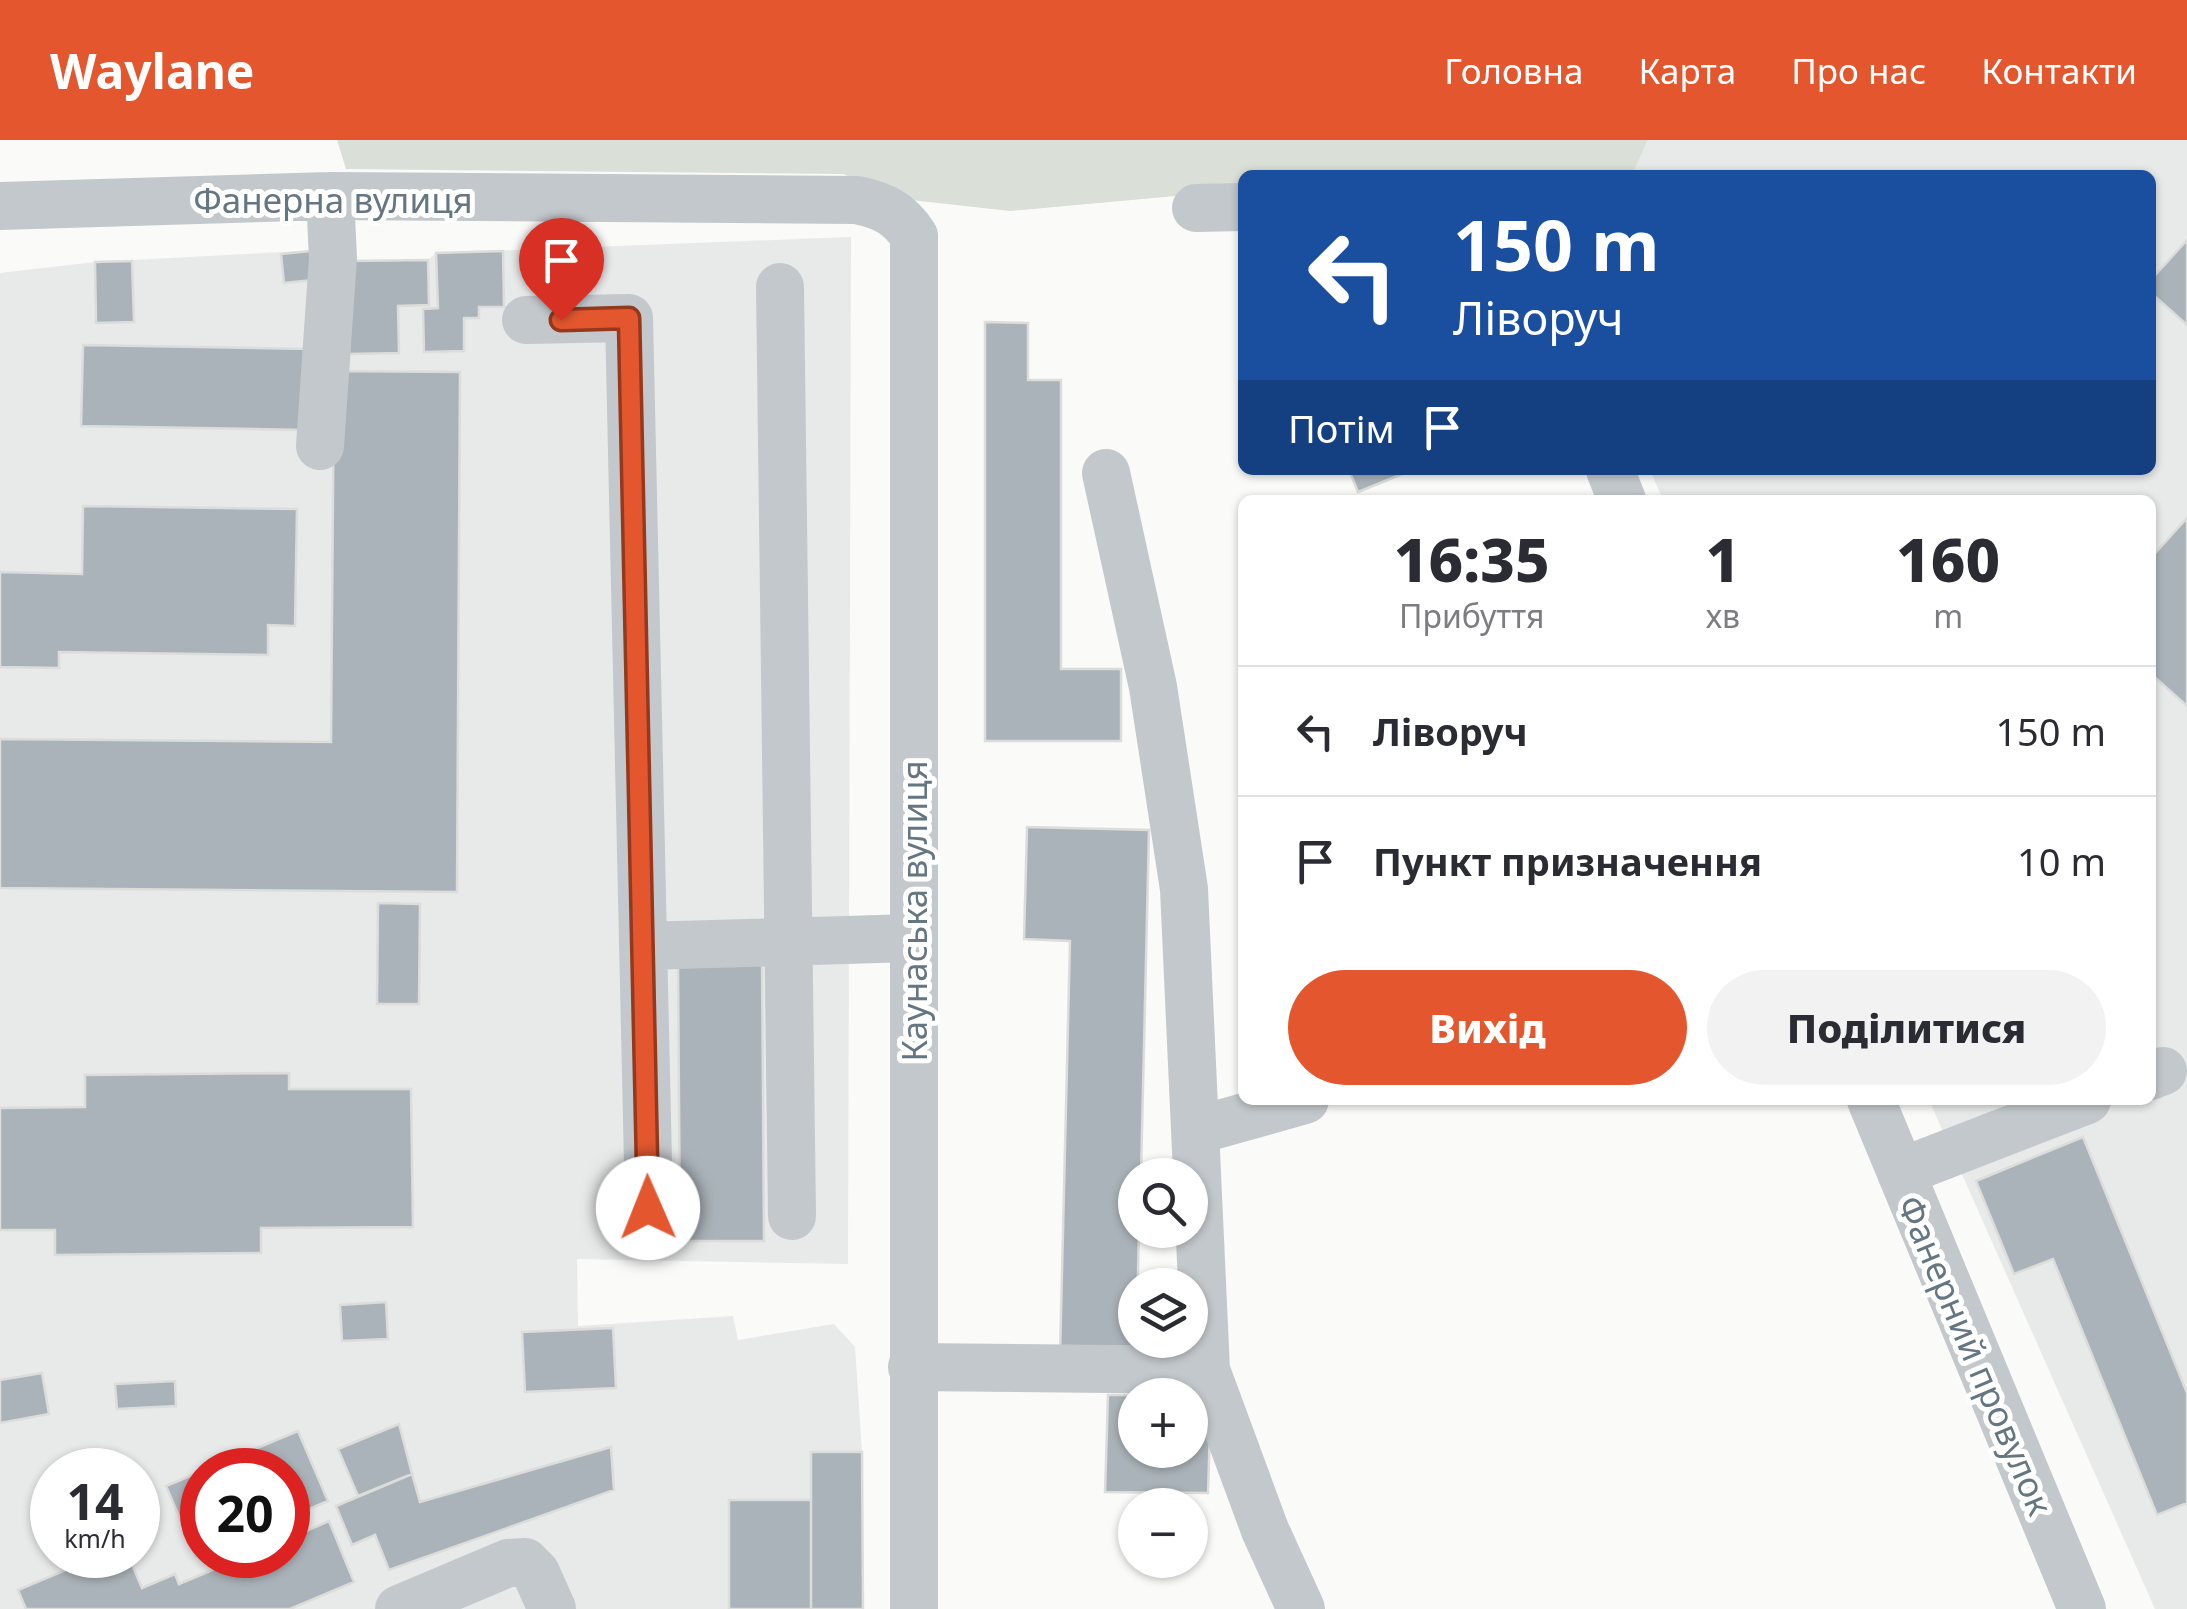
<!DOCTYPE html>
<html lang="uk">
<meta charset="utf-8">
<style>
:root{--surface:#fff;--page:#f2f2f3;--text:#2b2b33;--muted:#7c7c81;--line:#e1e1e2;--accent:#e4572e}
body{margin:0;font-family:"Noto Sans",sans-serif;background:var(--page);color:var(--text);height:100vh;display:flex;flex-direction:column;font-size:38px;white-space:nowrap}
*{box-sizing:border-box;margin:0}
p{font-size:32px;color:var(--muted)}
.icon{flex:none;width:55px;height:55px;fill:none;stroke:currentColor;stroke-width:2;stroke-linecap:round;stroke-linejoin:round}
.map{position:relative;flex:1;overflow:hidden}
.drawer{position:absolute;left:1238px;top:355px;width:918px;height:610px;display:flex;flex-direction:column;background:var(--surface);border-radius:15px;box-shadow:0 2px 8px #0004}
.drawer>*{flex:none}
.banner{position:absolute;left:1238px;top:30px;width:918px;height:305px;border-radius:15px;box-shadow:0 2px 8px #0004;background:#1a4fa0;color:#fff;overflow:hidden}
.tools{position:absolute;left:1118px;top:1018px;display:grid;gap:20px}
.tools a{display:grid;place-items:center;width:90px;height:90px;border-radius:50%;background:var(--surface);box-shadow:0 2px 8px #0004;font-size:50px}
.speed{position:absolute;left:30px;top:1308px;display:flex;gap:20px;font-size:50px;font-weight:700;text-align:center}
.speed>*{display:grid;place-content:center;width:130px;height:130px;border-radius:50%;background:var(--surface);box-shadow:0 2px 8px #0004;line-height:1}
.speed small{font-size:25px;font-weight:400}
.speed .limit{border:15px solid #d22;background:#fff;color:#111}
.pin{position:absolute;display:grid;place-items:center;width:85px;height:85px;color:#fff;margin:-102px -42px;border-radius:50% 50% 50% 0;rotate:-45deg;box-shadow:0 0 10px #0007}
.pin .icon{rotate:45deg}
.me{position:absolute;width:110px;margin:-55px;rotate:359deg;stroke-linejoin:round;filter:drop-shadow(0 0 8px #0008)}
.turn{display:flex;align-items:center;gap:35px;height:210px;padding:0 50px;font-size:45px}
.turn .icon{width:130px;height:130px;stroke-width:2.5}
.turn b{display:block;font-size:70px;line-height:85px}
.then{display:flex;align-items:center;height:95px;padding:0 50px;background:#0003;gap:20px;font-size:38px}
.eta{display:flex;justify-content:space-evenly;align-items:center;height:170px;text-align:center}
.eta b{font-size:60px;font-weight:800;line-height:70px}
.cta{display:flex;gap:20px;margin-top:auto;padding:20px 50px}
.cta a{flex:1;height:115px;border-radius:60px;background:var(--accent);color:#fff;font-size:40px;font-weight:800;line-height:115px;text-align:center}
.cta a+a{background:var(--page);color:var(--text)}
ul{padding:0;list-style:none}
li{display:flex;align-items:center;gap:30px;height:130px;padding:0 50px;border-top:2px solid var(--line)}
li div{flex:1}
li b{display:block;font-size:38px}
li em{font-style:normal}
header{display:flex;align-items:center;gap:60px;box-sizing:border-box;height:140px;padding:0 50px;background:var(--accent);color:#fff}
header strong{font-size:48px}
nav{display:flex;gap:55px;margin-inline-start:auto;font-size:35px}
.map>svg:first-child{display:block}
.built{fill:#e8e9e9;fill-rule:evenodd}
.green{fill:#dadfd7}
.building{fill:#aab3b9;stroke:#dcdcda;stroke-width:2.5}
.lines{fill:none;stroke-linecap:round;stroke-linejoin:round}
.minor{stroke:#c3c8cc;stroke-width:48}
.route-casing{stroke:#94391e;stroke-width:25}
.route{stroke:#e4572e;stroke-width:18}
.labels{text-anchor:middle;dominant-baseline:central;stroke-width:10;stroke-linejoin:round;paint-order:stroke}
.street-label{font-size:35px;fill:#657683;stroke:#fff}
</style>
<header>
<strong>Waylane</strong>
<nav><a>Головна</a><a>Карта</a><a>Про нас</a><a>Контакти</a></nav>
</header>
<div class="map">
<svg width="2187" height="1469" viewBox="0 0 2187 1469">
<rect width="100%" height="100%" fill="#fafaf8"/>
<path class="built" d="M1648,0H2187V1469H2155L1929,960H2150V360H1663L1650,330H2150V35H1632Z
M851,97L848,1124L577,1119L578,1186L733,1176L738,1200L834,1184L855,1207L862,1312L863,1469H0V133L95,122L320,110L347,121L428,120L436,113ZM52,1330H138V1415H52ZM202,1330H288V1415H202Z"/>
<path class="green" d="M337,0H1648L1632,35H1242V50L1010,71L911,60L843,34L346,29Z"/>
<path class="building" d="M2187,100V185L2150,152V141Z
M320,110L322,139L284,143L281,114Z
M503,111L504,167H479V178H464V211L424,212L423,169L438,168L436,113Z
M428,120L429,165L398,166L399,213L349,214L347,121Z
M132,121L134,182L96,183L95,122Z
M985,182L1028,183V240H1061V529H1121V601H985Z
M83,205L309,209L307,290L81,286Z
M334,231L460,232L457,752L0,748V599L331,602Z
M1349,330H1412L1358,352Z
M83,366L297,369L295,486L268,485V515L59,512V528L0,527V432L82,434Z
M2187,378V566L2150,533V419Z
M1027,687L1149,690L1141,1035H1135V1090H1139L1136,1217L1060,1215L1070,801L1024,799Z
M378,763L420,764L419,864H377Z
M762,819L764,1101H680L678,820Z
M289,933V949H411L413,1087L261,1088V1113L55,1115V1090H0V968L85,967V935Z
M2083,997L2187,1253V1363L2157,1375L2053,1119L2014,1134L1976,1041Z
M386,1162L388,1199L342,1201L340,1165Z
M613,1188L616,1248L525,1252L522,1192Z
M42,1233L49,1274L0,1283V1240Z
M175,1241L176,1266L117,1269L115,1244Z
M1108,1255H1135V1310H1190V1256H1211L1208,1353L1105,1352Z
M399,1284L412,1334L358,1356L338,1309Z
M298,1291L328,1361L288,1378V1330H205Z
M611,1307L614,1350L389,1430L375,1395L352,1405L336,1366L412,1334L420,1362Z
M811,1312H862L863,1469H811Z
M202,1331V1414L196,1416L166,1346Z
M52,1351V1395L36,1358Z
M729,1360H811V1469H729Z
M329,1381L354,1442L290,1469H26L18,1450L101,1415H128L142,1448L175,1434L179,1444L248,1415H288V1399Z"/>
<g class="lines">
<path class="minor" d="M0,66L330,56L857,60C884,66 899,73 914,96V1469
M1196,68L1242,67
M780,147L792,1076
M526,180L629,178L649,1068
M320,306L333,118L330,56
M1610,330L1622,360
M1106,333L1153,547L1184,749L1206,1230L1265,1390L1301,1469
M643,806L912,798
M2150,936L2163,931
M1871,960L2082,1469
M1198,990L1305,960
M1901,1032L2087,960
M912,1227L1206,1230
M399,1469L508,1423L525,1422L536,1433L552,1469"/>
</g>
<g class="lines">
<defs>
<path id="route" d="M561,180L629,178L648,1068"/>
</defs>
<use href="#route" class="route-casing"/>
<use href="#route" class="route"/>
</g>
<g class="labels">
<g class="street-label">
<text x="333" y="59">Фанерна вулиця</text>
<text transform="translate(913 771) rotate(-90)">Каунаська вулиця</text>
<text transform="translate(1976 1215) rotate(67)">Фанерний провулок</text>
</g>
</g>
</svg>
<div class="tools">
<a><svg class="icon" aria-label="search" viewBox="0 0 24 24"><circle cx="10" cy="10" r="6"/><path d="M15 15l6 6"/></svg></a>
<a><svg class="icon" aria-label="layers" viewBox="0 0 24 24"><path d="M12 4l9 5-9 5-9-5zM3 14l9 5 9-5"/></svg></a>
<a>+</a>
<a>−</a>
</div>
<div class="speed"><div>14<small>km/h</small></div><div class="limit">20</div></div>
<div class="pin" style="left:561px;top:180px;background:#d93025"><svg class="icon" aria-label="arrive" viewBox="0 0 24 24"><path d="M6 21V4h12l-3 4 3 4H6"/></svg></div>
<svg class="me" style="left:648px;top:1068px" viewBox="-20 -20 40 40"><circle r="19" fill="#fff"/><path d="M0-13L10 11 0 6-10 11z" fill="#e4572e"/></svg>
<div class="banner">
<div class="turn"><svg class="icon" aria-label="left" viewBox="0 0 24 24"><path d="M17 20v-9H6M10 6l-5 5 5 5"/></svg><div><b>150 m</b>Ліворуч</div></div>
<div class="then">Потім<svg class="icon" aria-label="arrive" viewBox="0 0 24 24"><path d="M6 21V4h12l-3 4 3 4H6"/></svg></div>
</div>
<section class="drawer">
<div class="eta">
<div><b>16:35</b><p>Прибуття</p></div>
<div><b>1</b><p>хв</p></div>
<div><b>160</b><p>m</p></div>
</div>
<ul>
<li><svg class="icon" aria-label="left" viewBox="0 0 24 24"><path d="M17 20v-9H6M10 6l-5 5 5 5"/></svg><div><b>Ліворуч</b></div><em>150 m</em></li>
<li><svg class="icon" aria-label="arrive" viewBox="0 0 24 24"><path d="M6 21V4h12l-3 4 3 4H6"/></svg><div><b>Пункт призначення</b></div><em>10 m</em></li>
</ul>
<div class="cta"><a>Вихід</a><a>Поділитися</a></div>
</section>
</div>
